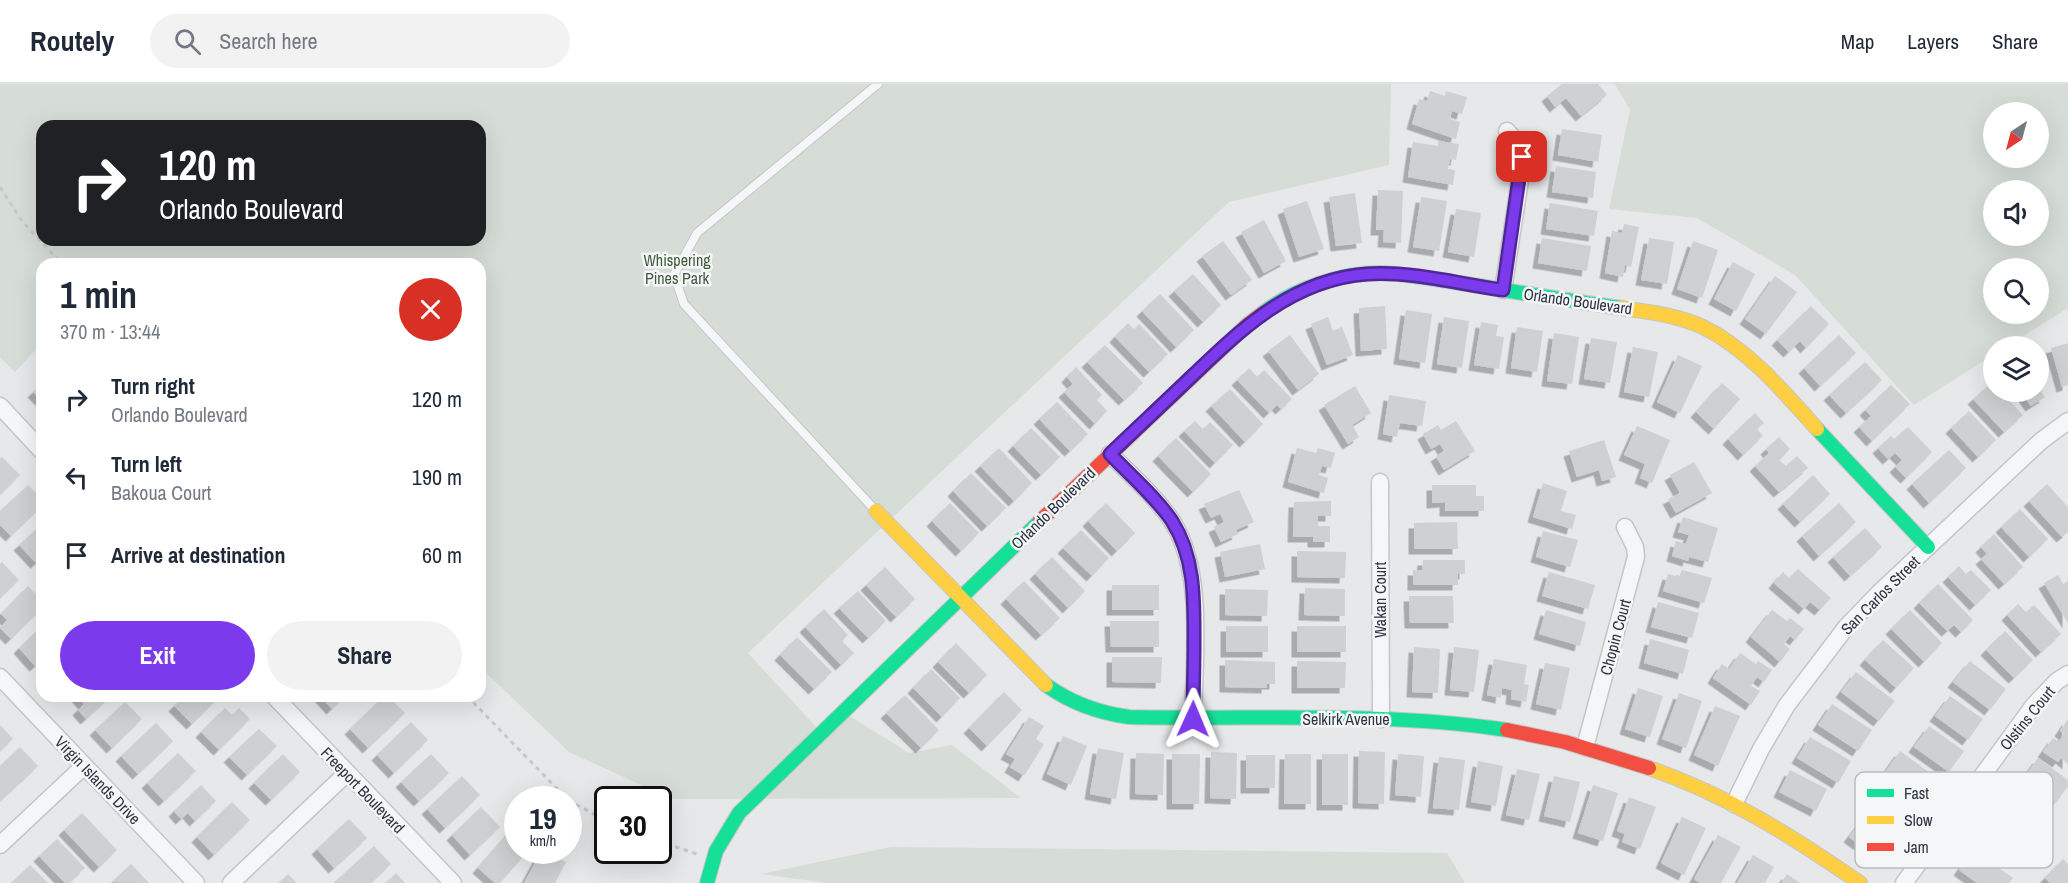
<!DOCTYPE html>
<meta charset="utf-8">
<style>
:root{--surface:#fff;--page:#f2f2f3;--text:#1f2937;--muted:#747a83;--line:#e0e1e3;--accent:#7c3aed}
body{margin:0;font-family:"Archivo Narrow",sans-serif;background:var(--page);color:var(--text);height:100vh;display:flex;flex-direction:column;font-size:22px;white-space:nowrap}
*{box-sizing:border-box;margin:0}
p{font-size:20px;color:var(--muted)}
.icon{flex:none;width:33px;height:33px;fill:none;stroke:currentColor;stroke-width:2;stroke-linecap:round;stroke-linejoin:round}
.map{position:relative;flex:1;overflow:hidden}
.sheet{position:absolute;left:36px;top:174px;width:450px;height:444px;display:flex;flex-direction:column;background:var(--surface);border-radius:18px;box-shadow:0 6px 24px #0002}
.sheet>*{flex:none}
.top-card{position:absolute;left:36px;top:36px;width:450px;height:126px;border-radius:18px;box-shadow:0 6px 24px #0002;background:#202124;color:#fff;overflow:hidden}
.needle{width:39px;rotate:216deg}
.controls{position:absolute;left:1983px;top:18px;display:grid;gap:12px}
.controls a{display:grid;place-items:center;width:66px;height:66px;border-radius:50%;background:var(--surface);box-shadow:0 6px 24px #0002;font-size:30px}
.speed{position:absolute;left:504px;top:702px;display:flex;gap:12px;font-size:30px;font-weight:700;text-align:center}
.speed>*{display:grid;place-content:center;width:78px;height:78px;border-radius:50%;background:var(--surface);box-shadow:0 6px 24px #0002;line-height:1}
.speed small{font-size:15px;font-weight:400}
.speed .limit{border:3px solid #111;border-radius:9px;background:#fff;color:#111}
.pin{position:absolute;display:grid;place-items:center;width:51px;height:51px;color:#fff;margin:-26px;border-radius:12px;box-shadow:0 3px 9px #0006}
.me{position:absolute;width:66px;margin:-33px;rotate:1deg;stroke-linejoin:round;filter:drop-shadow(0 0 4px #0008)}
.turn{display:flex;align-items:center;gap:21px;height:126px;padding:0 24px;font-size:27px}
.turn .icon{width:78px;height:78px;stroke-width:2.5}
.turn b{display:block;font-size:42px;line-height:51px}
.round{display:grid;place-items:center;flex:none;width:63px;height:63px;border-radius:32px;background:var(--page)}
.head{display:flex;align-items:center;justify-content:space-between;height:102px;padding:0 24px}
h1{font-size:36px;font-weight:700;line-height:45px}
.button{display:flex;gap:12px;margin-top:auto;padding:12px 24px}
.button a{flex:1;height:69px;border-radius:36px;background:var(--accent);color:#fff;font-size:24px;font-weight:700;line-height:69px;text-align:center}
.button a+a{background:var(--page);color:var(--text)}
ul{padding:0;list-style:none}
li{display:flex;align-items:center;gap:18px;height:78px;padding:0 24px}
li div{flex:1}
li b{display:block;font-size:22px}
li em{font-style:normal}
header{display:flex;align-items:center;gap:36px;box-sizing:border-box;height:84px;padding:0 30px;background:var(--surface);border-bottom:2px solid var(--line)}
header strong{font-size:28px}
nav{display:flex;gap:33px;margin-inline-start:auto;font-size:21px}
.search{width:420px;height:54px;background:var(--page);display:flex;align-items:center;gap:15px;box-sizing:border-box;padding:0 21px;border-radius:33px;color:var(--muted);font-size:22px}
.map>svg:first-child{display:block}
.green{fill:#d6ddd7;fill-rule:evenodd}
.building{fill:#ced0d2;filter:url(#shadow)}
.lines{fill:none;stroke-linecap:round;stroke-linejoin:round}
.lane-casing{stroke:#c4c6c8;stroke-width:10}
.street-casing{stroke:#c4c6c8;stroke-width:19}
.fast-casing{stroke:#c4c6c8;stroke-width:16}
.slow-casing{stroke:#c4c6c8;stroke-width:16}
.jam-casing{stroke:#c4c6c8;stroke-width:16}
.path{stroke:#c6c8ca;stroke-width:3;stroke-dasharray:4.5 4.5;stroke-linecap:butt}
.lane{stroke:#f5f6f7;stroke-width:8}
.street{stroke:#f5f6f7;stroke-width:16}
.fast{stroke:#16e098;stroke-width:14}
.slow{stroke:#ffcf43;stroke-width:14}
.jam{stroke:#f24e42;stroke-width:14}
.route-casing{stroke:#51269a;stroke-width:15}
.route{stroke:#7c3aed;stroke-width:10}
.labels{text-anchor:middle;dominant-baseline:central;stroke-width:5;stroke-linejoin:round;paint-order:stroke}
.park-label{font-size:16px;fill:#415c3c;stroke:#f5f6f8}
.street-label{font-size:16px;fill:#2e3442;stroke:#f5f6f8}
.key{fill:#f5f6f8;stroke:#b9bcc1;stroke-width:1.5}
.key-label{font-size:16px;fill:#2e3442}
</style>
<header>
<strong>Routely</strong>
<div class="search"><svg class="icon" aria-label="search" viewBox="0 0 24 24"><circle cx="10" cy="10" r="6"/><path d="M15 15l6 6"/></svg>Search here</div>
<nav><a>Map</a><a>Layers</a><a>Share</a></nav>
</header>
<div class="map">
<svg width="2068" height="799" viewBox="0 0 2068 799">
<defs>
<filter id="shadow"><feDropShadow dx="-5.5" dy="5.5" stdDeviation="0" flood-color="#0004"/></filter>
</defs>
<rect width="100%" height="100%" fill="#e6e8ea"/>
<path class="green" d="M0,0H1391L1389,81L1229,118L748,569L820,647L840,626L909,669L952,661L1021,714L672,715L569,668L480,583V180H42V259L15,288L0,273ZM42,42H480V156H42Z
M1615,0H2068V224L2007,262H1994L1993,271L1914,321L1795,191L1697,134L1609,125L1630,26ZM2038,28V74H1994V28ZM2038,106V152H1994V106ZM2038,184V230H1994V184Z
M891,763L1447,769L1465,799H828L761,790Z"/>
<path class="building" d="M1562,0H1598L1607,11L1581,32L1566,14L1555,23L1547,12Z
M1430,7L1445,12L1446,7L1467,13L1462,30L1452,27L1450,35L1460,38L1456,55L1412,40L1419,15L1427,17Z
M1562,45L1602,51L1598,78L1558,71Z
M1438,57L1459,60L1456,76L1450,75L1448,85L1455,86L1453,101L1408,93L1413,58L1438,62Z
M1556,82L1596,88L1593,114L1552,108Z
M1378,106L1403,107L1401,159L1383,158L1384,146H1376Z
M1355,109L1362,159L1336,162L1329,113Z
M1421,113L1447,117L1439,167L1413,163Z
M1307,117L1324,165L1299,173L1283,125Z
M1550,119L1598,127L1594,152L1546,145Z
M1456,125L1481,129L1474,173L1448,168Z
M1264,136L1286,177L1264,189L1241,148Z
M1624,140L1639,143L1631,183L1625,181L1623,193L1605,189L1612,147L1622,149Z
M1542,154L1591,162L1587,187L1538,179Z
M1649,154L1674,158L1667,200L1641,196Z
M1223,157L1252,196L1231,211L1202,172Z
M1693,157L1718,166L1702,214L1677,205Z
M1733,178L1755,190L1736,227L1714,215Z
M1193,190L1221,221L1203,238L1174,207Z
M1775,192L1797,208L1766,250L1745,235Z
M1160,210L1194,246L1176,263L1142,227Z
M1385,222L1387,265L1361,267L1359,224Z
M1811,222L1829,240L1806,264L1800,257L1789,268L1777,256Z
M1406,226L1432,230L1425,279L1399,275Z
M1328,233L1333,247L1342,243L1353,271L1327,281L1311,240Z
M1444,233L1469,237L1462,284L1437,280Z
M1481,238L1498,241L1496,252L1504,253L1499,285L1474,281Z
M1128,239L1134,245L1139,240L1168,270L1149,288L1115,253Z
M1517,243L1543,247L1537,288L1511,284Z
M1554,249L1579,253L1572,300L1547,297Z
M1290,251L1319,290L1298,306L1268,267Z
M1839,251L1856,269L1820,302L1804,284Z
M1591,254L1617,258L1610,299L1584,295Z
M2068,259V301L2062,303L2051,264Z
M1105,261L1143,299L1124,316L1087,278Z
M1633,263L1658,268L1649,313L1624,308Z
M1678,271L1702,282L1680,329L1657,318Z
M1865,278L1882,296L1846,329L1829,311Z
M1076,283L1102,311L1097,316L1107,327L1095,340L1064,308L1073,300L1067,293Z
M1249,284L1257,293L1264,286L1292,315L1281,325L1277,321L1269,329L1237,296Z
M1992,298L1994,308H2001L2023,331L2004,348L1973,315Z
M1722,299L1740,315L1714,345L1696,328Z
M42,300V317L33,308Z
M1891,301L1910,320L1872,357L1859,343L1871,332L1865,326Z
M1355,302L1371,329L1352,341L1359,353L1348,360L1324,321Z
M2038,304L2045,313L2031,322L2021,308H2038Z
M1230,305L1263,340L1245,358L1211,322Z
M1389,311L1426,317L1422,342L1400,339L1397,353L1383,350Z
M1057,318L1088,350L1070,367L1039,335Z
M1969,327L1996,356L1978,373L1951,344Z
M1755,329L1764,339L1757,345L1763,352L1743,371L1728,355Z
M1195,337L1203,345L1210,338L1233,361L1215,379L1184,347Z
M1456,337L1475,367L1444,386L1436,372L1444,367L1440,360L1431,365L1423,350L1438,341L1441,346Z
M1637,342L1670,356L1652,399L1640,394L1645,380L1624,371Z
M1908,343L1932,368L1906,394L1895,383L1902,376L1895,369L1888,375L1878,364L1891,352L1894,355Z
M1031,344L1060,373L1041,391L1013,362Z
M1779,353L1790,365L1779,376L1786,382L1797,372L1808,384L1779,408L1755,382L1769,369L1766,365Z
M1176,354L1211,390L1193,408L1158,372Z
M1604,356L1616,393L1602,397L1599,386L1577,393L1569,367Z
M999,364L1032,399L1014,417L980,382Z
M1297,364L1316,369L1318,364L1335,369L1331,384L1322,382L1319,391L1328,394L1324,409L1288,398Z
M1949,366L1966,384L1929,419L1912,400Z
M2,373L20,391L0,411V375Z
M1694,378L1712,409L1676,429L1668,415L1680,409L1670,391Z
M971,389L1006,424L987,442L953,407Z
M1813,391L1830,410L1800,438L1783,420Z
M1543,399L1567,407L1561,427L1576,431L1572,445L1533,433Z
M2047,400L2068,423V448L2062,453L2029,417Z
M28,401L42,415V422L11,452L0,441V427Z
M1432,401H1476V412H1484V427H1445V418L1432,419Z
M1239,406L1254,438L1236,446L1238,450L1221,458L1214,443L1224,438L1220,430L1211,434L1204,420Z
M1331,417V432H1318V442H1330V458H1313V453H1293L1294,418Z
M950,419L979,449L961,467L932,437Z
M1106,419L1135,449L1117,467L1088,437Z
M1839,419L1856,438L1819,472L1802,452Z
M2020,425L2048,455L2029,473L2001,443Z
M1683,433L1718,444L1708,478L1689,473L1688,477L1672,472L1676,457L1686,460L1689,451L1678,448Z
M1457,438L1458,465H1414V439Z
M42,440V474L36,479L19,461Z
M1865,444L1882,463L1850,492L1833,473Z
M1081,446L1109,474L1092,492L1063,464Z
M1543,447L1578,456L1570,483L1536,473Z
M1994,450L2023,483L2004,500L1981,475L1987,470L1981,463Z
M1260,460L1265,485L1225,493L1220,468Z
M1297,467L1346,468L1345,494L1297,493Z
M1052,473L1085,507L1068,524L1035,490Z
M1423,476H1465V490H1458V501H1413V486H1422Z
M2,478L19,496L0,514V480Z
M1959,482L1966,490L1971,486L1991,506L1975,521L1948,493Z
M885,483L915,515L896,533L866,501Z
M1798,485L1831,514L1820,526L1810,518L1804,525L1774,499L1783,488L1789,494Z
M1682,486L1712,494L1704,519L1663,507L1668,490L1679,493Z
M1549,488L1595,501L1588,525L1542,512Z
M2058,491L2063,500L2068,497V539L2044,499Z
M1024,497L1060,534L1041,551L1006,515Z
M1938,500L1973,536L1961,548L1954,541L1947,547L1919,519Z
M1112,501H1159V526H1112Z
M28,502L42,516V524L11,555L0,544L7,536L1,530Z
M1305,504L1345,505V532L1304,531Z
M1225,505L1268,506L1267,532L1225,531Z
M858,507L886,537L868,554L839,524Z
M1409,512H1453L1454,539H1410Z
M1658,518L1699,529L1692,554L1651,543Z
M2018,520L2026,528L2034,521L2061,550L2041,568L2007,531Z
M824,525L848,551L842,557L854,569L841,581L805,543Z
M1546,526L1586,538L1580,562L1539,550Z
M1772,526L1787,537L1790,534L1804,545L1795,556L1790,552L1784,560L1790,565L1780,578L1751,553Z
M1910,526L1942,559L1924,578L1891,545Z
M1110,537H1159V563H1111Z
M42,542V576L35,582L19,564Z
M1226,542H1268V568H1226Z
M1297,542H1346V568H1297Z
M2005,547L2033,576L2014,594L1986,566Z
M797,553L832,588L814,605L780,571Z
M1650,555L1689,566L1683,590L1644,579Z
M1883,556L1914,584L1896,604L1865,576Z
M956,559L987,591L969,609L938,578Z
M1414,563L1440,565L1438,609L1412,608Z
M1454,563L1479,566L1474,608L1450,606Z
M1740,569L1756,580L1758,577L1772,586L1764,598L1757,593L1751,602L1760,607L1751,621L1713,594L1722,580L1729,585Z
M1112,573H1162L1161,599L1112,598Z
M1494,575L1527,581L1524,600L1529,601L1526,618L1511,615L1512,606L1502,604L1501,614L1487,611Z
M1225,576L1275,578V600H1267V604L1225,603Z
M1297,577L1346,578L1345,604H1297Z
M1970,577L2006,605L1990,626L1953,598Z
M1545,579L1570,584L1561,626L1536,620Z
M931,585L960,614L942,633L913,604Z
M1856,588L1895,617L1879,637L1841,608Z
M1638,604L1663,612L1650,653L1625,645Z
M1004,608L1022,626L987,662L969,644Z
M1679,609L1702,617L1686,664L1662,655Z
M905,611L939,646L921,664L886,629Z
M77,612H111L86,635L78,626L84,620Z
M184,612H220L192,640L174,622Z
M320,612H345L332,625Z
M384,612H388L405,629L368,664L350,645Z
M1950,612L1983,635L1968,656L1935,632Z
M125,618L142,635L112,664L95,646Z
M1832,620L1872,646L1858,667L1818,641Z
M1715,622L1740,632L1718,682L1694,671Z
M225,624L232,631L239,624L250,635L219,666L201,648Z
M1029,633L1044,642L1036,655L1044,660L1024,692L1010,683L1015,675L1006,670Z
M2068,635V680L2061,674L2058,678L2043,668L2053,654L2058,658L2064,650L2060,647Z
M411,638L428,656L394,689L377,671Z
M156,639L173,657L138,690L121,672Z
M0,641L13,655L0,667Z
M1929,642L1964,667L1949,688L1914,663Z
M259,645L277,662L247,691L229,673Z
M1063,652L1087,662L1071,701L1047,690Z
M1810,653L1851,677L1838,699L1797,674Z
M20,663L38,682L0,717V682Z
M1098,664L1124,669L1116,715L1090,710Z
M1359,667L1385,668L1384,720L1358,719Z
M1900,667L1940,696L1925,717L1885,688Z
M1211,668L1237,669L1236,715L1210,714Z
M178,669L196,687L164,717L147,699Z
M1136,669L1164,670L1163,711L1135,710Z
M283,670L300,688L271,716L254,699Z
M431,670L449,689L419,717L401,698Z
M1172,670H1200L1199,720H1172Z
M1285,670H1311V720H1284Z
M1322,670H1348V721H1322Z
M1398,670L1424,672L1421,713L1395,711Z
M1246,671H1275V704H1246Z
M1439,673L1465,676L1459,726L1433,724Z
M2038,674L2068,696V702L2056,719L2023,695Z
M1478,677L1503,682L1496,722L1471,718Z
M1517,685L1540,690L1529,736L1506,731Z
M1790,686L1827,705L1816,727L1779,708Z
M462,692L480,711L445,744L427,725Z
M1554,692L1580,698L1570,738L1544,732Z
M201,701L216,717L195,737L188,729L181,735L174,727Z
M1593,701L1618,709L1603,757L1578,749Z
M1629,713L1656,723L1640,765L1622,758L1625,750L1617,747Z
M232,718L250,736L214,771L197,753Z
M481,723L500,743L470,771L452,751Z
M82,729L117,766L99,783L64,746Z
M1865,732L1897,756L1882,777L1849,753Z
M1682,733L1706,744L1684,791L1661,779Z
M349,735L367,754L334,784L317,765Z
M513,744L518,748V766H529L500,799H495L478,784Z
M1718,751L1741,763L1721,799H1700L1694,795Z
M57,755L85,784L69,799H65L39,772Z
M374,762L391,780L371,799H337L336,797Z
M542,766L566,778L555,799H524Z
M1973,766L2013,794L2009,799H1977L1959,786Z
M1753,771L1774,783L1765,799H1737Z
M2063,775L2068,780V799H2050L2045,794Z
M131,780L149,799L112,798Z
M30,781L48,799H11Z
M396,789L405,799H386Z
M288,790L297,799H279Z
M1787,790L1800,799H1781Z"/>
<g class="lines">
<defs>
<path id="lane" d="M876,427L684,220L674,191L697,149L878,0"/>
<path id="street" d="M1503,206L1522,83L1520,62L1507,47
M0,322L42,367
M1110,370C1131,391 1155,412 1172,437C1205,488 1194,576 1193,635
M1380,398L1381,635
M0,593L196,799
M274,612L453,799
M1585,663L1636,473L1635,463L1625,443
M1734,720L1761,665L1787,621L1847,542L1880,508L2041,357L2068,337
M0,761L84,682
M231,799L347,689
M1904,799L2034,621L2057,597L2068,590"/>
<path id="fast" d="M1263,229C1294,205 1343,188 1382,189C1412,190 1443,197 1473,201C1522,209 1572,217 1621,224
M1817,345L1928,463
M1046,601C1071,619 1099,629 1129,633C1254,636 1383,627 1507,646
M707,799L716,767L739,729L1040,437"/>
<path id="slow" d="M1621,224C1649,228 1677,231 1703,243C1748,265 1784,308 1817,345
M876,427L1046,601
M1649,684C1727,711 1792,752 1860,799"/>
<path id="jam" d="M1040,437L1247,241L1263,229
M1507,646L1565,658L1649,684"/>
</defs>
<use href="#lane" class="lane-casing"/>
<use href="#street" class="street-casing"/>
<use href="#fast" class="fast-casing"/>
<use href="#slow" class="slow-casing"/>
<use href="#jam" class="jam-casing"/>
<path class="path" d="M0,103L22,137L62,180
M467,612L568,716
M568,716L608,738
M658,757L697,770"/>
<use href="#lane" class="lane"/>
<use href="#street" class="street"/>
<use href="#fast" class="fast"/>
<use href="#slow" class="slow"/>
<use href="#jam" class="jam"/>
</g>
<g class="lines">
<defs>
<path id="route" d="M1193,635C1193,610 1194,586 1194,561C1194,519 1196,475 1172,437C1155,412 1130,391 1110,370C1136,345 1163,320 1190,294C1240,246 1293,195 1367,190C1412,187 1459,200 1503,206L1522,73"/>
</defs>
<use href="#route" class="route-casing"/>
<use href="#route" class="route"/>
</g>
<g class="labels">
<g class="park-label">
<text x="677" y="176">Whispering<tspan x="677" dy="18">Pines Park</tspan></text>
</g>
<g class="street-label">
<text transform="translate(1578 217) rotate(8)">Orlando Boulevard</text>
<text transform="translate(1053 424) rotate(-44)">Orlando Boulevard</text>
<text transform="translate(1880 511) rotate(-45)">San Carlos Street</text>
<text transform="translate(1380 516) rotate(-90)">Wakan Court</text>
<text transform="translate(1615 553) rotate(-75)">Chopin Court</text>
<text transform="translate(2027 634) rotate(-51)">Olstins Court</text>
<text x="1346" y="635">Selkirk Avenue</text>
<text transform="translate(98 696) rotate(46)">Virgin Islands Drive</text>
<text transform="translate(363 706) rotate(46)">Freeport Boulevard</text>
</g>
</g>
<rect x="1855" y="688" width="198" height="96" rx="9" class="key"/>
<rect x="1867" y="705" width="27" height="8" fill="#16e098"/>
<rect x="1867" y="732" width="27" height="8" fill="#ffcf43"/>
<rect x="1867" y="759" width="27" height="8" fill="#f24e42"/>
<g class="key-label">
<text x="1904" y="715">Fast</text>
<text x="1904" y="742">Slow</text>
<text x="1904" y="769">Jam</text>
</g>
</svg>
<div class="controls">
<a><svg class="needle" viewBox="-14 -14 28 28"><path d="M0-13l5 13h-10z" fill="#e53935"/><path d="M0 13l5-13h-10z" fill="#747a83"/></svg></a>
<a><svg class="icon" aria-label="sound" viewBox="0 0 24 24"><path d="M4 9h4l5-4v14l-5-4H4zM17 9q2 3 0 6"/></svg></a>
<a><svg class="icon" aria-label="search" viewBox="0 0 24 24"><circle cx="10" cy="10" r="6"/><path d="M15 15l6 6"/></svg></a>
<a><svg class="icon" aria-label="layers" viewBox="0 0 24 24"><path d="M12 4l9 5-9 5-9-5zM3 14l9 5 9-5"/></svg></a>
</div>
<div class="speed"><div>19<small>km/h</small></div><div class="limit">30</div></div>
<div class="pin" style="left:1522px;top:73px;background:#d93025"><svg class="icon" aria-label="arrive" viewBox="0 0 24 24"><path d="M6 21V4h12l-3 4 3 4H6"/></svg></div>
<svg class="me" style="left:1193px;top:635px" viewBox="-20 -20 40 40"><path d="M0-17L14 15 0 8-14 15z" fill="#7c3aed" stroke="#fff" stroke-width="4"/></svg>
<div class="top-card">
<div class="turn"><svg class="icon" aria-label="right" viewBox="0 0 24 24"><path d="M7 20v-9h11M14 6l5 5-5 5"/></svg><div><b>120 m</b>Orlando Boulevard</div></div>
</div>
<section class="sheet">
<div class="head"><div><h1>1 min</h1><p>370 m · 13:44</p></div><a class="round" style="background:#d93025;color:#fff"><svg class="icon" aria-label="close" viewBox="0 0 24 24"><path d="M6 6l12 12M18 6L6 18"/></svg></a></div>
<ul>
<li><svg class="icon" aria-label="right" viewBox="0 0 24 24"><path d="M7 20v-9h11M14 6l5 5-5 5"/></svg><div><b>Turn right</b><p>Orlando Boulevard</p></div><em>120 m</em></li>
<li><svg class="icon" aria-label="left" viewBox="0 0 24 24"><path d="M17 20v-9H6M10 6l-5 5 5 5"/></svg><div><b>Turn left</b><p>Bakoua Court</p></div><em>190 m</em></li>
<li><svg class="icon" aria-label="arrive" viewBox="0 0 24 24"><path d="M6 21V4h12l-3 4 3 4H6"/></svg><div><b>Arrive at destination</b></div><em>60 m</em></li>
</ul>
<div class="button"><a>Exit</a><a>Share</a></div>
</section>
</div>
